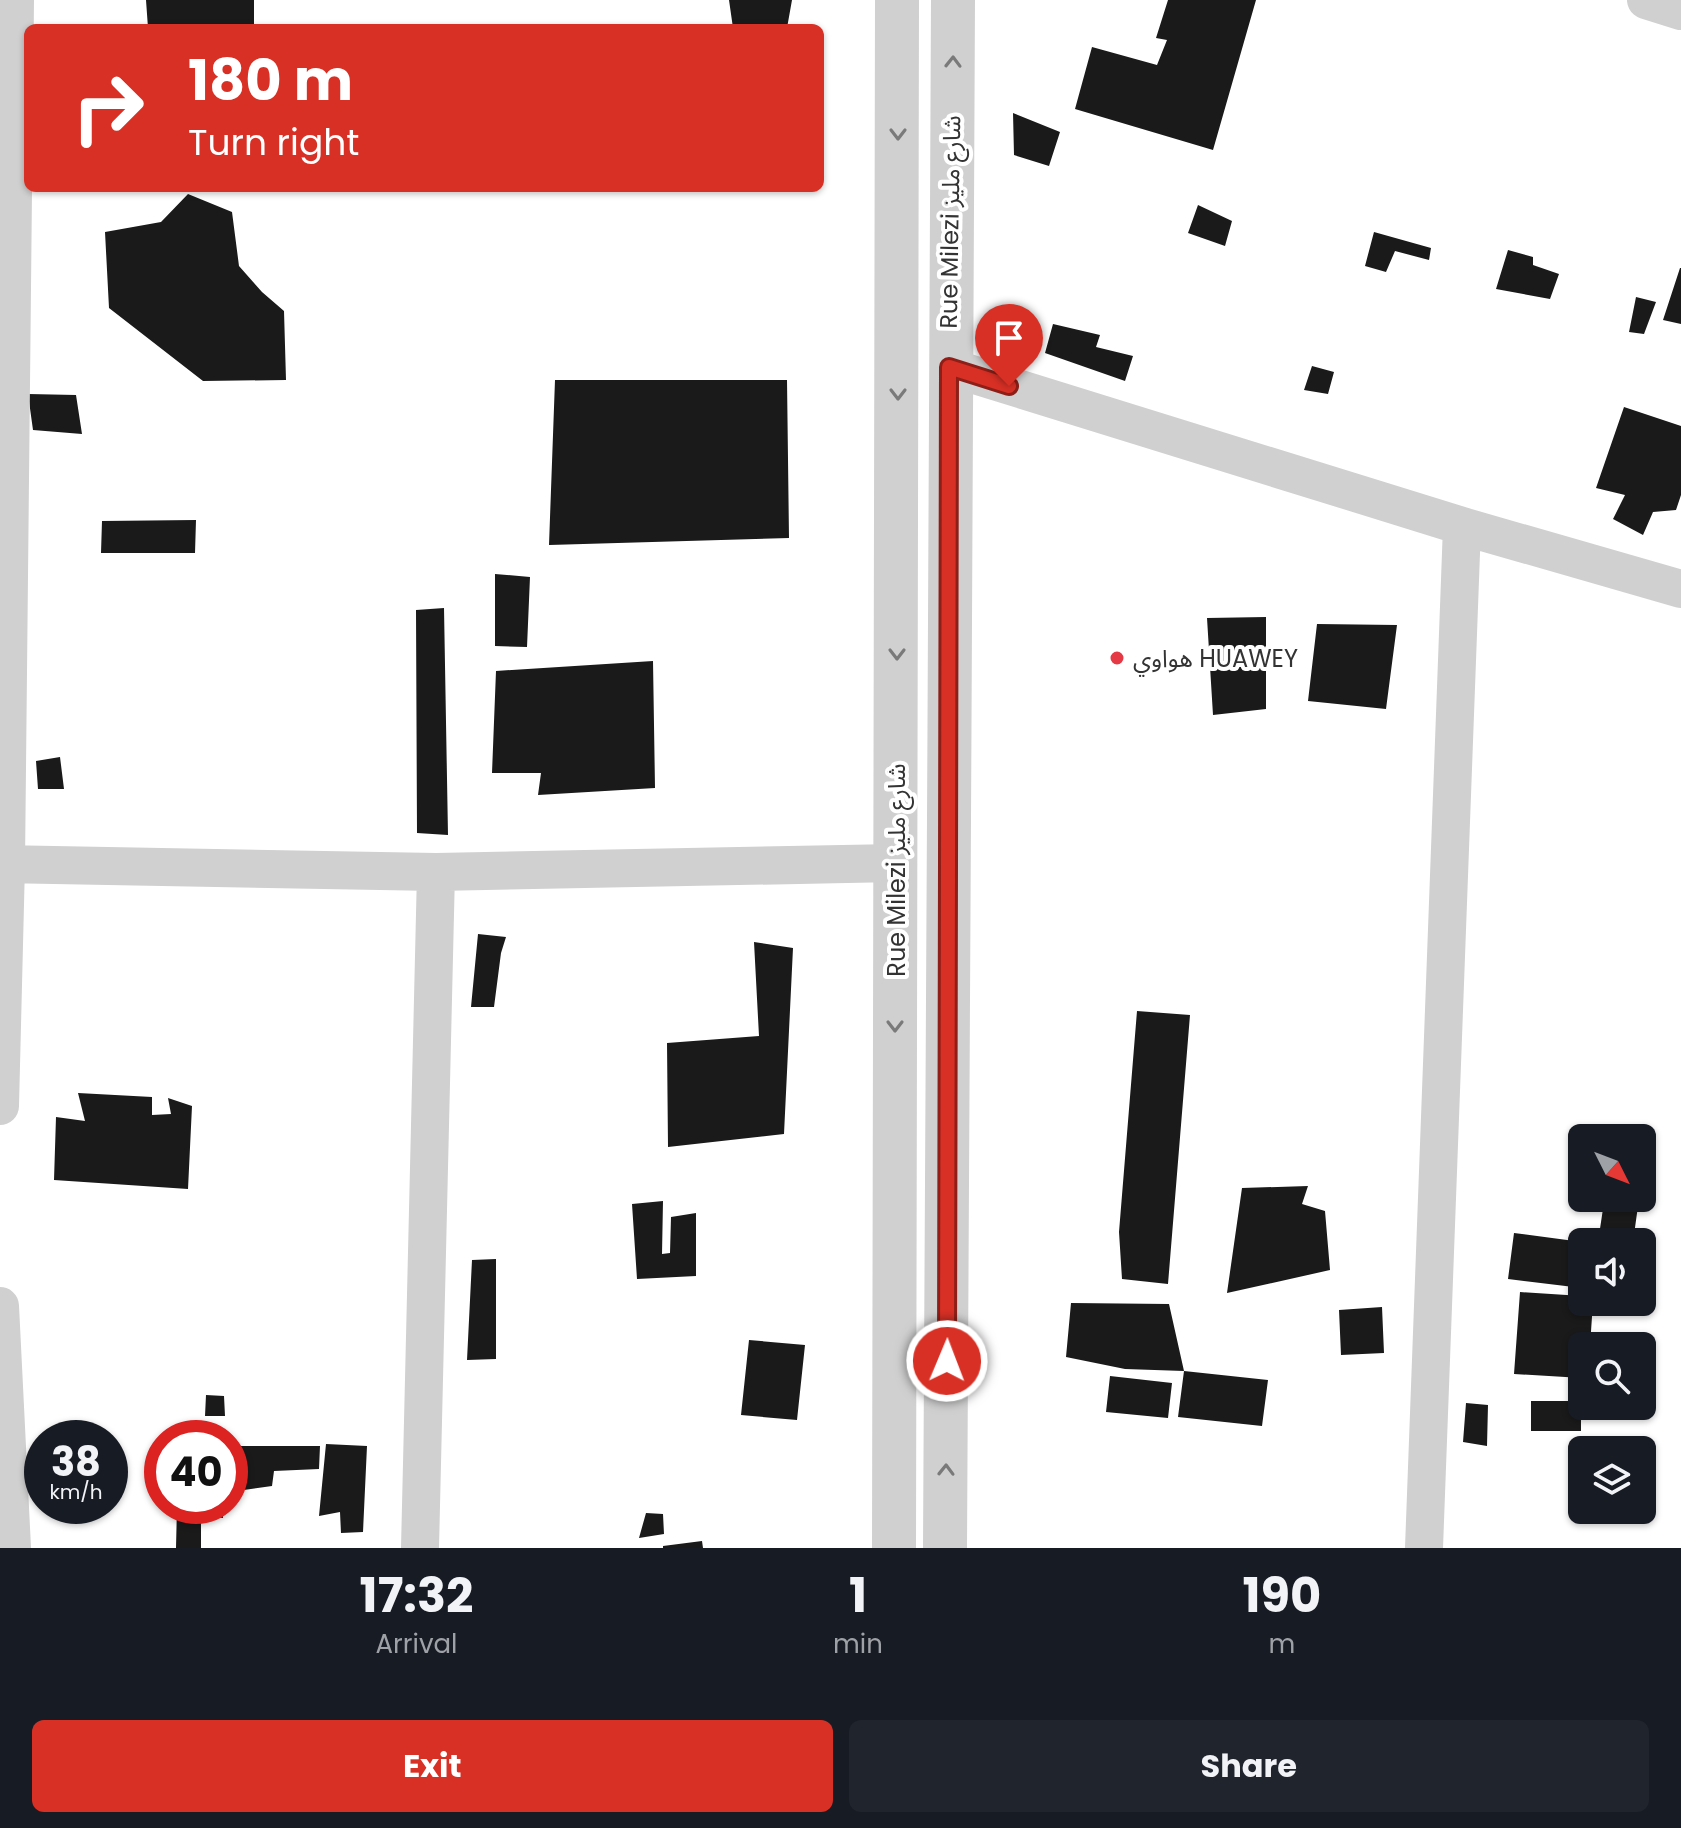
<!DOCTYPE html>
<meta charset="utf-8">
<style>
:root{--surface:#171b24;--page:#20242c;--text:#f1f3f6;--muted:#9ea1a6;--accent:#d93025}
body{margin:0;font-family:Poppins,"Noto Sans Arabic",sans-serif;background:var(--page);color:var(--text);height:100vh;display:flex;flex-direction:column;font-size:30px;white-space:nowrap}
*{box-sizing:border-box;margin:0}
p{font-size:26px;color:var(--muted)}
.icon{flex:none;width:44px;height:44px;fill:none;stroke:currentColor;stroke-width:2;stroke-linecap:round;stroke-linejoin:round}
.map{position:relative;height:1548px;overflow:hidden}
.side{display:flex;flex-direction:column;background:var(--surface);flex:1}
.side>*{flex:none}
.top-card{position:absolute;left:24px;top:24px;width:800px;height:168px;border-radius:12px;box-shadow:0 2px 6px #0004;background:#d93025;color:#fff;overflow:hidden}
.needle{width:52px;rotate:132deg}
.tools{position:absolute;left:1568px;top:1124px;display:grid;gap:16px}
.tools a{display:grid;place-items:center;width:88px;height:88px;border-radius:12px;background:var(--surface);box-shadow:0 2px 6px #0004;font-size:40px}
.speed{position:absolute;left:24px;top:1420px;display:flex;gap:16px;font-size:40px;font-weight:700;text-align:center}
.speed>*{display:grid;place-content:center;width:104px;height:104px;border-radius:50%;background:var(--surface);box-shadow:0 2px 6px #0004;line-height:1}
.speed small{font-size:20px;font-weight:400}
.speed .limit{border:12px solid #d22;background:#fff;color:#111}
.pin{position:absolute;display:grid;place-items:center;width:68px;height:68px;color:#fff;margin:-82px -34px;border-radius:50% 50% 50% 0;rotate:-45deg;box-shadow:0 0 8px #0007}
.pin .icon{rotate:45deg}
.me{position:absolute;width:88px;margin:-44px;rotate:1deg;stroke-linejoin:round;filter:drop-shadow(0 0 6px #0008)}
.turn{display:flex;align-items:center;gap:28px;height:168px;padding:0 32px;font-size:36px}
.turn .icon{width:104px;height:104px;stroke-width:2.5}
.turn b{display:block;font-size:56px;line-height:68px}
.eta{display:flex;justify-content:space-evenly;align-items:center;height:136px;text-align:center}
.eta b{font-size:48px;font-weight:700;line-height:56px}
.primary-button{display:flex;gap:16px;margin-top:auto;padding:16px 32px}
.primary-button a{flex:1;height:92px;border-radius:12px;background:var(--accent);color:#fff;font-size:32px;font-weight:700;line-height:92px;text-align:center}
.primary-button a+a{background:var(--page);color:var(--text)}
.map>svg:first-child{display:block}
.building{fill:#1a1a1a}
.lines{fill:none;stroke-linecap:round;stroke-linejoin:round}
.minor{stroke:#d0d0d0;stroke-width:38}
.tertiary{stroke:#d0d0d0;stroke-width:44}
.oneway{stroke:#7a7a7a}
.route-casing{stroke:#8d1f18;stroke-width:20}
.route{stroke:#d93025;stroke-width:14}
.poi-dot{fill:#e63946;stroke:#fff;stroke-width:3}
.labels{text-anchor:middle;dominant-baseline:central;stroke-width:8;stroke-linejoin:round;paint-order:stroke}
.street-label{font-size:24px;fill:#333;stroke:#fff}
.poi-label{font-size:24px;fill:#333;stroke:#fff;text-anchor:start}
</style>
<div class="map">
<svg width="1681" height="1548" viewBox="0 0 1681 1548">
<rect width="100%" height="100%" fill="#fff"/>
<path class="building" d="M146,0H254V28H148Z
M729,0H792L787,28H733Z
M1168,0H1256L1213,150L1075,109L1092,47L1157,65L1167,40L1156,38Z
M1013,113L1060,132L1049,166L1014,155Z
M188,194L232,212L239,266L262,292L284,311L286,380L203,381L109,308L105,232L161,222Z
M1198,205L1232,221L1225,246L1188,233Z
M1374,232L1431,248L1429,260L1395,251L1386,272L1365,266Z
M1508,250L1533,257V265L1559,274L1550,299L1496,289Z
M1680,268H1681V324L1663,320Z
M1636,297L1656,302L1644,334L1629,332Z
M1053,324L1100,335L1096,347L1133,356L1125,381L1045,353Z
M1312,366L1334,372L1328,394L1304,390Z
M555,380H787L789,538L549,545Z
M28,394L76,395L82,434L33,430Z
M1624,407L1681,426V495L1676,510L1653,512L1643,535L1613,519L1625,495L1596,488Z
M196,520L195,553H101L102,521Z
M495,574L530,577L527,647L495,646Z
M444,608L448,835L417,833L416,610Z
M1266,617V709L1213,715L1207,618Z
M1317,624L1397,625L1386,709L1308,701Z
M653,661L655,788L538,795L541,773H492L496,671Z
M60,757L64,789H38L36,761Z
M478,934L506,937L501,953L494,1007H471Z
M754,942L793,948L784,1134L668,1147L667,1043L759,1036Z
M1137,1011L1190,1015L1168,1284L1122,1279L1119,1232Z
M78,1093L152,1097V1115L171,1114L168,1098L192,1106L188,1189L54,1180L56,1117L85,1121Z
M1308,1186L1302,1204L1325,1211L1330,1270L1227,1293L1242,1188Z
M663,1201L662,1254L670,1253L671,1217L696,1213V1276L637,1279L632,1204Z
M1604,1202L1638,1206L1633,1242H1598Z
M1514,1233L1582,1242V1288L1508,1279Z
M496,1259V1359L467,1360L472,1260Z
M1520,1292L1582,1296V1302H1593L1590,1346H1582V1378L1514,1374Z
M1071,1303L1169,1304L1184,1371L1125,1369L1066,1357Z
M1382,1307L1384,1353L1341,1355L1339,1310Z
M749,1340L805,1345L797,1420L741,1415Z
M1184,1371L1268,1380L1262,1426L1178,1417Z
M1110,1376L1172,1383L1168,1418L1106,1412Z
M206,1395L224,1396L225,1416H205Z
M1531,1401H1581V1431H1531Z
M1466,1403L1488,1405L1487,1446L1463,1442Z
M326,1444L367,1446L363,1532L341,1533L340,1512L319,1516Z
M1629,1444L1630,1450H1609V1445Z
M230,1446H320L319,1469L274,1471L272,1486L230,1492Z
M177,1506H201V1548H176Z
M205,1506H223V1518L205,1516Z
M646,1513L663,1514L664,1534L639,1538Z
M702,1541L703,1548H663V1546Z"/>
<g class="lines">
<path class="minor" d="M1646,0L1681,11
M949,367L1462,526L1681,589
M0,864L436,872L896,863
M0,1106L6,864L15,0
M0,1306L12,1548
M420,1548L436,872
M1424,1548L1462,526"/>
<path class="tertiary" d="M894,1548L897,0
M945,1548C952,1032 947,516 953,0"/>
</g>
<defs><path id="oneway-chevron" d="M-2-3.5L2.5 0L-2 3.5" fill="none" stroke-width="1.6" stroke-linecap="round" stroke-linejoin="round" transform="scale(2)"/></defs>
<g class="oneway">
<use href="#oneway-chevron" transform="translate(953 62) rotate(-89)"/>
<use href="#oneway-chevron" transform="translate(898 134) rotate(90)"/>
<use href="#oneway-chevron" transform="translate(898 394) rotate(90)"/>
<use href="#oneway-chevron" transform="translate(897 654) rotate(90)"/>
<use href="#oneway-chevron" transform="translate(895 1026) rotate(90)"/>
<use href="#oneway-chevron" transform="translate(946 1470) rotate(-89)"/>
</g>
<g class="lines">
<defs>
<path id="route" d="M947,1361L949,367L1009,386"/>
</defs>
<use href="#route" class="route-casing"/>
<use href="#route" class="route"/>
</g>
<circle class="poi-dot" cx="1117" cy="658" r="8"/>
<g class="labels">
<g class="street-label">
<text transform="translate(950 222) rotate(-89)">Rue Milezi شارع مليز</text>
<text transform="translate(896 870) rotate(-90)">Rue Milezi شارع مليز</text>
</g>
<g class="poi-label">
<text x="1133" y="658">هواوي HUAWEY</text>
</g>
</g>
</svg>
<div class="tools">
<a><svg class="needle" viewBox="-14 -14 28 28"><path d="M0-13l5 13h-10z" fill="#e53935"/><path d="M0 13l5-13h-10z" fill="#9ea1a6"/></svg></a>
<a><svg class="icon" aria-label="sound" viewBox="0 0 24 24"><path d="M4 9h4l5-4v14l-5-4H4zM17 9q2 3 0 6"/></svg></a>
<a><svg class="icon" aria-label="search" viewBox="0 0 24 24"><circle cx="10" cy="10" r="6"/><path d="M15 15l6 6"/></svg></a>
<a><svg class="icon" aria-label="layers" viewBox="0 0 24 24"><path d="M12 4l9 5-9 5-9-5zM3 14l9 5 9-5"/></svg></a>
</div>
<div class="speed"><div>38<small>km/h</small></div><div class="limit">40</div></div>
<div class="pin" style="left:1009px;top:386px;background:#d93025"><svg class="icon" aria-label="arrive" viewBox="0 0 24 24"><path d="M6 21V4h12l-3 4 3 4H6"/></svg></div>
<svg class="me" style="left:947px;top:1361px" viewBox="-20 -20 40 40"><circle r="17" fill="#d93025" stroke="#fff" stroke-width="3"/><path d="M0-11L8 9 0 5-8 9z" fill="#fff"/></svg>
<div class="top-card">
<div class="turn"><svg class="icon" aria-label="right" viewBox="0 0 24 24"><path d="M7 20v-9h11M14 6l5 5-5 5"/></svg><div><b>180 m</b>Turn right</div></div>
</div>
</div>
<section class="side">
<div class="eta">
<div><b>17:32</b><p>Arrival</p></div>
<div><b>1</b><p>min</p></div>
<div><b>190</b><p>m</p></div>
</div>
<div class="primary-button"><a>Exit</a><a>Share</a></div>
</section>
